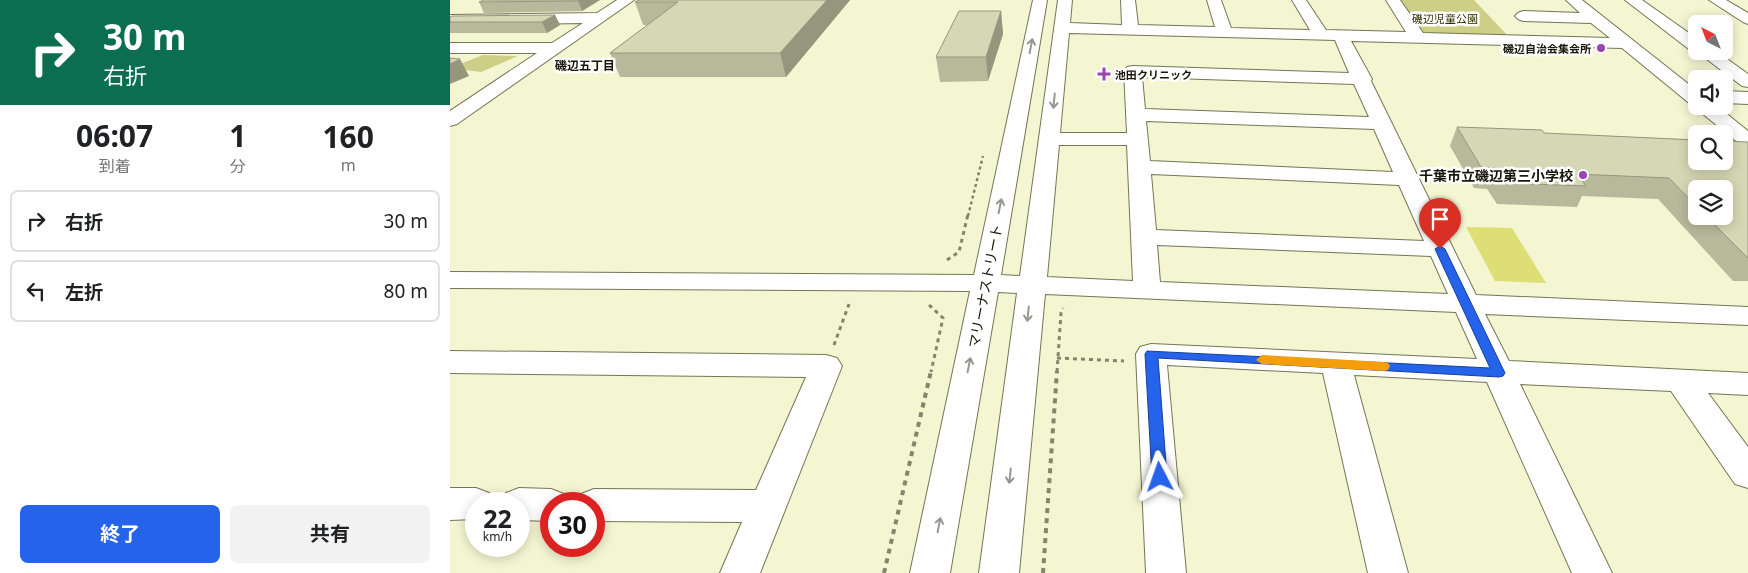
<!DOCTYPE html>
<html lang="ja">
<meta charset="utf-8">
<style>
:root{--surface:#fff;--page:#f2f2f2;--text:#202124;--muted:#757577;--line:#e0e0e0;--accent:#2563eb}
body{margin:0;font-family:"Noto Sans","Noto Sans JP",sans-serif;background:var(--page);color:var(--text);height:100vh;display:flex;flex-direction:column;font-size:19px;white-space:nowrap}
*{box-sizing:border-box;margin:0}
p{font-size:16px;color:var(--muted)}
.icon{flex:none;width:28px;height:28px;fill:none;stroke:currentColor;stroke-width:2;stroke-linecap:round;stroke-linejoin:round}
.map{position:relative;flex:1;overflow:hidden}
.panel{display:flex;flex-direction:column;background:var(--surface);width:450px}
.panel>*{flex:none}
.banner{background:#0b6e4f;color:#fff;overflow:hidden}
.needle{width:32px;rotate:318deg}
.buttons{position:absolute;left:1238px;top:15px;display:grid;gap:10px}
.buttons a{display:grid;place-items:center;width:45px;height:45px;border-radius:8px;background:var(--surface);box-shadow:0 2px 12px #0003;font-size:25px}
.speed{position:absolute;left:15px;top:492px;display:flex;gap:10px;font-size:25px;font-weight:700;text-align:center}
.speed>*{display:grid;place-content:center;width:65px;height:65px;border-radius:50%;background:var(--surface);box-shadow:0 2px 12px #0003;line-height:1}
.speed small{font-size:12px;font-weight:400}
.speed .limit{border:8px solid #d22;background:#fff;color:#111}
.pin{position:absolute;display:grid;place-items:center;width:42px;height:42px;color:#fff;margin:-51px -21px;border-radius:50% 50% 50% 0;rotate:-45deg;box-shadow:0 0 5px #0007}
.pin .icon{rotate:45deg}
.me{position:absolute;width:55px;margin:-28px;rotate:356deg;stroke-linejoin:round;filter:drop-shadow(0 0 4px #0008)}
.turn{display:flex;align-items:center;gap:18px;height:105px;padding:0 20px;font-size:22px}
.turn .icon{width:65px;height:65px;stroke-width:2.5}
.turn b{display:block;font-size:35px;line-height:42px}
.eta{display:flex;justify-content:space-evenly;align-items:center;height:85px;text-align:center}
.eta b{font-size:30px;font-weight:700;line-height:35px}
.primary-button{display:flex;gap:10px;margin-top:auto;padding:10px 20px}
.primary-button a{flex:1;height:58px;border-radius:8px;background:var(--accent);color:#fff;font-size:20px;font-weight:700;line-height:58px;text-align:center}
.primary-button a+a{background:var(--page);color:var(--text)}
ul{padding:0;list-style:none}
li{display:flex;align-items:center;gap:15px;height:62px;margin:0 10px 8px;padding:0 10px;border:2px solid var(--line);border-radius:8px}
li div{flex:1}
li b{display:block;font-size:19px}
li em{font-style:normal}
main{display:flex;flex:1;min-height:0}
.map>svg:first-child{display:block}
.green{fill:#cecf86}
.water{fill:#dede76}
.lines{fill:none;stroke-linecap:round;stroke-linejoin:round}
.minor-casing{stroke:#747555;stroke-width:2}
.path-far3{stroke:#84856d;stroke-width:2;stroke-dasharray:2.5 2.5;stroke-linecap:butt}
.path-far2{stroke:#84856d;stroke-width:2.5;stroke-dasharray:3 3;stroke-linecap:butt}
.path-far1{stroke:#84856d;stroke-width:3;stroke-dasharray:4 4;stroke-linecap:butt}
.path{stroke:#84856d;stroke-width:4;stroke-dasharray:5 5;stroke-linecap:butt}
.minor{fill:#fff;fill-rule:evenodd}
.wall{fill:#b8b99b;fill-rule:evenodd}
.shaded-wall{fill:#96967e}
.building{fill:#d6d7b4;stroke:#96967e}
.oneway{stroke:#969691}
.route{fill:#2563eb;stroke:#184099}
.slow{fill:#f59e0b}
.poi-dot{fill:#9a44b1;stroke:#fff;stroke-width:2}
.labels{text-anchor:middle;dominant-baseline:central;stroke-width:5;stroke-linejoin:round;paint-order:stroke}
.far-park-label{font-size:11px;fill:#2f2e01;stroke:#fff}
.far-poi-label{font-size:11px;font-weight:bold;fill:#16160a;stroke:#fff;text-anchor:end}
.far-neighbourhood-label{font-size:12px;font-weight:bold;fill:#16160a;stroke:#fff}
.poi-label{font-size:14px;font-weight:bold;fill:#16160a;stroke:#fff;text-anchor:end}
.street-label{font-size:14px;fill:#16160a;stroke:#fff}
</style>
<main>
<section class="panel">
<div class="banner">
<div class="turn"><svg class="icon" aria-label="right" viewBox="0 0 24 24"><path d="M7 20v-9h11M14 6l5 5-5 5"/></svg><div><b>30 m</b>右折</div></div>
</div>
<div class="eta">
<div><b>06:07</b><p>到着</p></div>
<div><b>1</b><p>分</p></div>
<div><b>160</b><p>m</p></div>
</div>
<ul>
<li><svg class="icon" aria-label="right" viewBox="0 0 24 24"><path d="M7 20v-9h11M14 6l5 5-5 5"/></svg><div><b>右折</b></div><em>30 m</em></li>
<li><svg class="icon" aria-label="left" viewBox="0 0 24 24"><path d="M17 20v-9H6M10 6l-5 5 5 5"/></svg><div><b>左折</b></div><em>80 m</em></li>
</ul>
<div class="primary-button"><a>終了</a><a>共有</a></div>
</section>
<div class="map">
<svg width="1298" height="573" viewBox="0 0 1298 573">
<rect width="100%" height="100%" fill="#f4f5d1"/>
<path class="green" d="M949,0H1024L1059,37L974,34Z
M33,55L68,56L31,72L0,68Z"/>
<path class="water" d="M1016,227L1062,228L1096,283L1045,281Z"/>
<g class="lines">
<defs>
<path id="minor" d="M167,0H184L7,124L0,126V111L87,53H0V43H102L133,23L0,25V15L147,13Z
M583,0H597L551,275L570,276L608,0H622L620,23L672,25L671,0H685L688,25L765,27L757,0H771L781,28L860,30L842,0H856L876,30L956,32L936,0H950L973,33L1160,38L1141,23L1073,21L1068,19L1065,16L1068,13L1073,11L1130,13L1116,0H1132L1246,90V105L1239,103L1172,48L901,41L922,79L921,81L1026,295L1298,307V325L1035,314L1059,361L1298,373V395L1258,393L1298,447V488L1285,484L1221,391L1070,384L1162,573H1122L1037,382L904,375L958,573H918L873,373L717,365L736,573H696L686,354L690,347L701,344L1027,359L1006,312L595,294L569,573H529L567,293L548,292L500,573H460L520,291L0,288V272L524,275ZM619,33L885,40L899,73L683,66L677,67L674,71L677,133H610ZM692,77L904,84L919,117L695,109ZM696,121L924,129L943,172L700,161ZM609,145H677L683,281L597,277ZM701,174L949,185L974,241L706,230ZM707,245L981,256L998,294L710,282Z
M1175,0H1192L1246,38V51H1266L1298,74V87L1292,86L1246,51L1240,50Z
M1259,0H1276L1298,13V24L1293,22Z
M1274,91L1298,92V104L1274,103Z
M1246,105V106H1267L1298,131V147L1291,145L1248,110L1245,106Z
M0,351L376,355L387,358L392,366L310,573H270L292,522L144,521V504H126L131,494L144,489L306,490L356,377L0,373Z
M0,488H26L39,493L45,504H26V519L0,520Z
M69,488L101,489L114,494L119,504H101V521L69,520V504H50L56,493Z"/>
</defs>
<use href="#minor" class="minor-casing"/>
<path class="path-far3" d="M1245,20H1264"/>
<path class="path-far2" d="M518,216L533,156"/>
<path class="path-far1" d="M497,260L509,252L518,214
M479,305L493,318L481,372
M384,345L399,304
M607,358L674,361
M607,372L611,313L613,308"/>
<path class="path" d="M434,573L481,371
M593,573L607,371"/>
<use href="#minor" class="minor"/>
</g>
<path class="wall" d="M34,0H150L132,11L34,13L29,2Z
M189,0H400L336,77H170L160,53L197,25H193L185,2Z
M551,11L553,34L538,81L490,82L486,57Z
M105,15L110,25L97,33H0V17Z
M1007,127L1094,133L1298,142V281H1283L1208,199L1132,196L1127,207L1047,204L1037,189L1024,188L1000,146ZM1246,189L1274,216H1246Z"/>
<path class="shaded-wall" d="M129,0H150L132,11L128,1Z
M377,0H400L336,77L330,53Z
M551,11L553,34L538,81L536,57Z
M105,15L110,25L97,33L92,22Z
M10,59L19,76L0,84V64Z"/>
<path class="building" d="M34,0H129L128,1L29,2Z
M189,0H377L330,53H160L228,2H185Z
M509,11H551L536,57H486Z
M105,15L92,22H0V17L2,16Z
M0,58L10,59L0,64Z
M1007,127L1092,130L1094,133L1246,140V161H1274V141L1298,142V258L1256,216H1274V189H1246V206L1219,178L1127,174L1136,186L1055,183L1045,168L1031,167Z"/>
<defs><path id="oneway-shaft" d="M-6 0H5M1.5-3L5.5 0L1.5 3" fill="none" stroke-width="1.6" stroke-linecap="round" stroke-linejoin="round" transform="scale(1.25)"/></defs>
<g class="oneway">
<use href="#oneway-shaft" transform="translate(581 46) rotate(-79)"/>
<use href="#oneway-shaft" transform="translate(604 101) rotate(96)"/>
<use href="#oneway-shaft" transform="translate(550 206) rotate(-79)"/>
<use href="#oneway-shaft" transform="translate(578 314) rotate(96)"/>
<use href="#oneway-shaft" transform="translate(519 365) rotate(-79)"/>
<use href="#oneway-shaft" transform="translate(560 476) rotate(96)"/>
<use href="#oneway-shaft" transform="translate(489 525) rotate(-79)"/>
</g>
<path class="route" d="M990,246L995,249L1055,373L1053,376L1049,377L708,358L717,477L715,482L710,483L704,482L702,477L695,354L697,351L1040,368L985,249Z"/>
<path class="slow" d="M812,355L934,362L938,363L940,366L938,370L934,371L812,364L806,360Z"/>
<g class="poi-dot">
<circle cx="1151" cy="48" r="5"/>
<path d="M651.5 66.5h5v5h5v5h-5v5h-5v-5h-5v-5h5z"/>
<circle cx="1133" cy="175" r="5"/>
</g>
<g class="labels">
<g class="far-park-label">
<text x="995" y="18">磯辺児童公園</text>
</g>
<g class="far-poi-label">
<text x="1141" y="48">磯辺自治会集会所</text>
<text x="665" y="74" text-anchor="start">池田クリニック</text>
</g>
<g class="far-neighbourhood-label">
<text x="135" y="65">磯辺五丁目</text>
</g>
<g class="poi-label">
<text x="1123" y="175">千葉市立磯辺第三小学校</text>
</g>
<g class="street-label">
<text transform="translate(535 286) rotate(-79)">マリーナストリート</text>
</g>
</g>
</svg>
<div class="buttons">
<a><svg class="needle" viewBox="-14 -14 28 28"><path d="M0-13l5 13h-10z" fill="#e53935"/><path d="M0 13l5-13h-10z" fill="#757577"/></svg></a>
<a><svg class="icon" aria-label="sound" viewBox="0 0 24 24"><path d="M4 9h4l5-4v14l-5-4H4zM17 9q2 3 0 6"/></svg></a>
<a><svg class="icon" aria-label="search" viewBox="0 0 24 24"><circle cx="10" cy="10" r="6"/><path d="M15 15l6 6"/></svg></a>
<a><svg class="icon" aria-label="layers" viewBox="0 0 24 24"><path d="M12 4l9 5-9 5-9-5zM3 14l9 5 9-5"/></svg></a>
</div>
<div class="speed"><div>22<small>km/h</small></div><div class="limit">30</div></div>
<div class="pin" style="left:990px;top:249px;background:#d93025"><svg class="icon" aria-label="arrive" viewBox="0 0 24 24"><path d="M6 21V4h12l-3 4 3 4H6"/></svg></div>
<svg class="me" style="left:710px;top:477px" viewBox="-20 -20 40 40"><path d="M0-17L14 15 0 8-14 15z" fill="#2563eb" stroke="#fff" stroke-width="4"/></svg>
</div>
</main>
